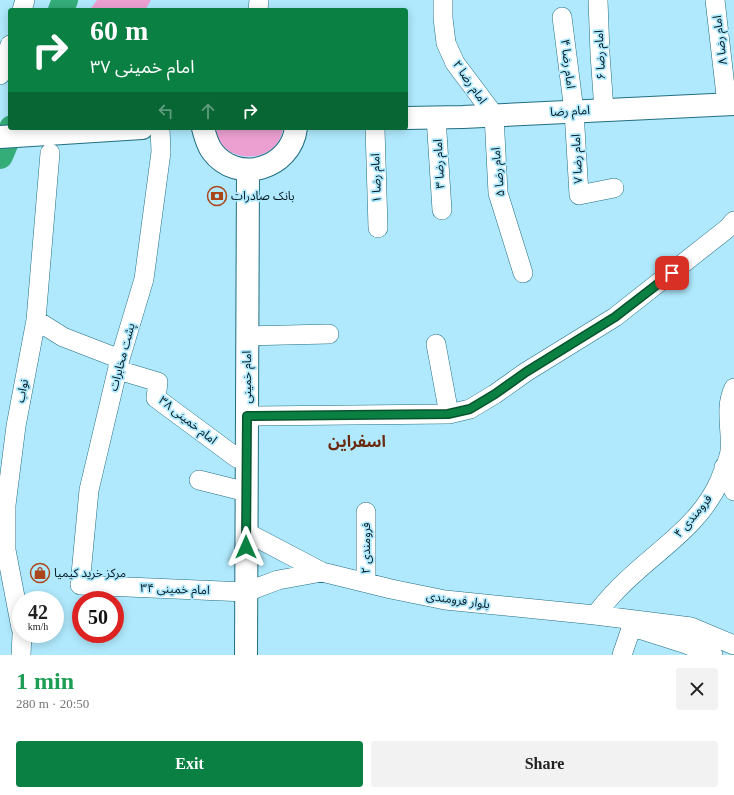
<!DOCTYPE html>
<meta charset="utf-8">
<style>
:root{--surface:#fff;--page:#f2f2f2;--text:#222;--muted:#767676;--accent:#0b8043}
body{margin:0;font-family:"Times New Roman","Noto Sans Arabic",serif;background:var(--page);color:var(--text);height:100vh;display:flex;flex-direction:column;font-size:15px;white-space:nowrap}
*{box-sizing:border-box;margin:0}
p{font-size:13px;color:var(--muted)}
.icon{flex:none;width:22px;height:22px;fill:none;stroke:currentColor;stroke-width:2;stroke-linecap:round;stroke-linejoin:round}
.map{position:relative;height:655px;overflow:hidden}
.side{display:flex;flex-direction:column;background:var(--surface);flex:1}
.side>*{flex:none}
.guide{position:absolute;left:8px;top:8px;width:400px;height:122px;border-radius:4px;box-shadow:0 2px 10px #0003;background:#0b8043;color:#fff;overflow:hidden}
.speed{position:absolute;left:12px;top:591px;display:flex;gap:8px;font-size:20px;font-weight:700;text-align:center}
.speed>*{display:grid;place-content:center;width:52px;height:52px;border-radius:50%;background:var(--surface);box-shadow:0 2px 10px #0003;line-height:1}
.speed small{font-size:10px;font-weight:400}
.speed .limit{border:6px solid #d22;background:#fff;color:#111}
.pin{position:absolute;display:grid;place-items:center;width:34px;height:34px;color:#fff;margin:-17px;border-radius:8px;box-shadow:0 2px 6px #0006}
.me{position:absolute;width:44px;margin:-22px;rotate:0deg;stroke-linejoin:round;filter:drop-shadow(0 0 3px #0008)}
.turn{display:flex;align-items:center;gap:14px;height:84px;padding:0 16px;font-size:18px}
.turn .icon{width:52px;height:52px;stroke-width:2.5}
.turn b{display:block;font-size:28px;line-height:34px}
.lanes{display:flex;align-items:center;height:38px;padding:0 16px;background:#0003;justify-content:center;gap:20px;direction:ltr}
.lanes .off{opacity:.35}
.round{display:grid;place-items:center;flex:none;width:42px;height:42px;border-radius:4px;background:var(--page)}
.head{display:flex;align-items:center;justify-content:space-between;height:68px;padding:0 16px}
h1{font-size:24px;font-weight:700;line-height:30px;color:#1e9e55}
.cta{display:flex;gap:8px;margin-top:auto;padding:8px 16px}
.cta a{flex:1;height:46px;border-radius:4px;background:var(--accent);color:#fff;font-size:16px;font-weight:700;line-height:46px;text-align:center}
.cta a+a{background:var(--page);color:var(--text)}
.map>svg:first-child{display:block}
.green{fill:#eca0d2}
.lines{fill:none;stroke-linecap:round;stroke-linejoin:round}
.river{stroke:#34ad79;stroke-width:26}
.minor-casing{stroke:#216e83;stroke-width:20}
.major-casing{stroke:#216e83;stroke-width:24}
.minor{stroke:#fff;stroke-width:19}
.major{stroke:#fff;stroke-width:22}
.route-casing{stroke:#07532c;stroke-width:10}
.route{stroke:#0b8043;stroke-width:7}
.labels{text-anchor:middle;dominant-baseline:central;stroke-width:3.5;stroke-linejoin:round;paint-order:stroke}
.street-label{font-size:12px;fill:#001922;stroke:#b0e9fd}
.poi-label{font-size:12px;fill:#001922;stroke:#b0e9fd;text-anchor:start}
.district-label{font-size:16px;font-weight:bold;fill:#6a290f;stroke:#b0e9fd}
</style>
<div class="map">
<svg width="734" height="655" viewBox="0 0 734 655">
<rect width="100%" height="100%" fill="#b0e9fd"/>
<path class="green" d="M97,0H151L145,10H90Z
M216,128H283C278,167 218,165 216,128Z"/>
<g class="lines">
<path class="river" d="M61,10L65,0
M0,156L12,128"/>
<defs>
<path id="minor" d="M443,0V18L446,43L455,63L494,115L498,193L523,273
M598,0L600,54L604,110
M715,0L727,104
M22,10L25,0
M258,10L259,0
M562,17L574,111L579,195L614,188
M0,75L10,45
M436,117L442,210
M160,128L161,152L144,279L120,359L89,490L80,585L246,592L278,580L322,572
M375,128L378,228
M36,320L63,337L120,359
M248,336L329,334
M436,344L449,414
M118,370L158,382L156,398L237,458H247
M247,416L449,414L470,409L495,394L526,372L615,317L728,228L734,221
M724,467L734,491
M199,480L247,492
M246,532L322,572L391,589L445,600L595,615L691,627L734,645
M366,583V512
M595,615C602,607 608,599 615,592C650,554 699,529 720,480C723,471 729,460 730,451C732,430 724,408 734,388
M21,628L6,550V505L16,426L36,320L50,153
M642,630L686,644L713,655
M21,655L22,634
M622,655L634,620"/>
<path id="major" d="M406,118L463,117L734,104
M203,128C205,136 207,144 212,151C237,185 291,169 296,128
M0,137L142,128
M246,655L248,170"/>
</defs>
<use href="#minor" class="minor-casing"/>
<use href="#major" class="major-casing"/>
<use href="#minor" class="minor"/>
<use href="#major" class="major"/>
</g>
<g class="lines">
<defs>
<path id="route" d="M246,547L247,416L448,414L470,409L495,394L526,372L615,317L672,273"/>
</defs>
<use href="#route" class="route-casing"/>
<use href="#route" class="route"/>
</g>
<defs>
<symbol id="bank-ring" viewBox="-11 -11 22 22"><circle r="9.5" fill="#b0e9fd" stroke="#ab451a" stroke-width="1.5"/><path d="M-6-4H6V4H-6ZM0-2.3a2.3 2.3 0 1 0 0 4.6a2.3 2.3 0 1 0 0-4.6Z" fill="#ab451a"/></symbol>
<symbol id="shop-ring" viewBox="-11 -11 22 22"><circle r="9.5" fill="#b0e9fd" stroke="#ab451a" stroke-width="1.5"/><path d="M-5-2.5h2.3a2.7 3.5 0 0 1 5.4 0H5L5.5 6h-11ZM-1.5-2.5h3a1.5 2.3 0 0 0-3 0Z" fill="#ab451a"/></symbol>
</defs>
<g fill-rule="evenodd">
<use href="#bank-ring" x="206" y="185" width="22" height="22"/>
<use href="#shop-ring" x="29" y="562" width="22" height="22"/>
</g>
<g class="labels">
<g class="street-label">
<text transform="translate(720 40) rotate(-97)">امام رضا ۸</text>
<text transform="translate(600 55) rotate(-93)">امام رضا ۶</text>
<text transform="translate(568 64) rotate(83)">امام رضا ۴</text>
<text transform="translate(470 82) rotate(55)">امام رضا ۲</text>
<text transform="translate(570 111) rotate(-3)">امام رضا</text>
<text transform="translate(577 159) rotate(-93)">امام رضا ۷</text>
<text transform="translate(439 164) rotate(-93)">امام رضا ۳</text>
<text transform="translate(498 172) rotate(-96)">امام رضا ۵</text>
<text transform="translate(376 178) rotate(-92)">امام رضا ۱</text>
<text transform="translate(122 357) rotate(-75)">پشت مخابرات</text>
<text transform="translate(247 377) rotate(-90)">امام خمینی</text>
<text transform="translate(22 391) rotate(-79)">نواب</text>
<text transform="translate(188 420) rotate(38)">امام خمینی ۳۸</text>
<text transform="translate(693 516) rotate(-50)">فرومندی ۴</text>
<text transform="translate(366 548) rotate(-90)">فرومندی ۲</text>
<text transform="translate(175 589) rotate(2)">امام خمینی ۳۴</text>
<text transform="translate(458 600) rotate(8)">بلوار فرومندی</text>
</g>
<g class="poi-label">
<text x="231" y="196">بانک صادرات</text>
<text x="54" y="573">مرکز خرید کیمیا</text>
</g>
<g class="district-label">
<text x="357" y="441">اسفراین</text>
</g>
</g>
</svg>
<div class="speed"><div>42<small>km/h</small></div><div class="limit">50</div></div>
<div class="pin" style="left:672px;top:273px;background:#d93025"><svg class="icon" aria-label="arrive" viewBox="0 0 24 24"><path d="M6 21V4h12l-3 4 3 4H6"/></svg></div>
<svg class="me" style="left:246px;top:547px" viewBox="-20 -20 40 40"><path d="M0-17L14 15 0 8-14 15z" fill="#0b8043" stroke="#fff" stroke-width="4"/></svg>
<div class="guide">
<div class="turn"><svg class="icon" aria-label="right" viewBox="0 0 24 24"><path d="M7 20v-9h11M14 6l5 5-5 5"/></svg><div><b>60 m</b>امام خمینی ۳۷</div></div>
<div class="lanes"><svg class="icon off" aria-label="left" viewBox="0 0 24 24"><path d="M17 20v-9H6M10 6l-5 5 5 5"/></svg><svg class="icon off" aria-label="ahead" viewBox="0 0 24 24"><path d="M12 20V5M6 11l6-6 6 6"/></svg><svg class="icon" aria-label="right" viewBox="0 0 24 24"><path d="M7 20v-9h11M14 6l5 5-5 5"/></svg></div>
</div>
</div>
<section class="side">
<div class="head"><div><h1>1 min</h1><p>280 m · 20:50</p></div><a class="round"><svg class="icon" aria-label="close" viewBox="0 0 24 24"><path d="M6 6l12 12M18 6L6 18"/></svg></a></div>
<div class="cta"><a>Exit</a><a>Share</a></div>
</section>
